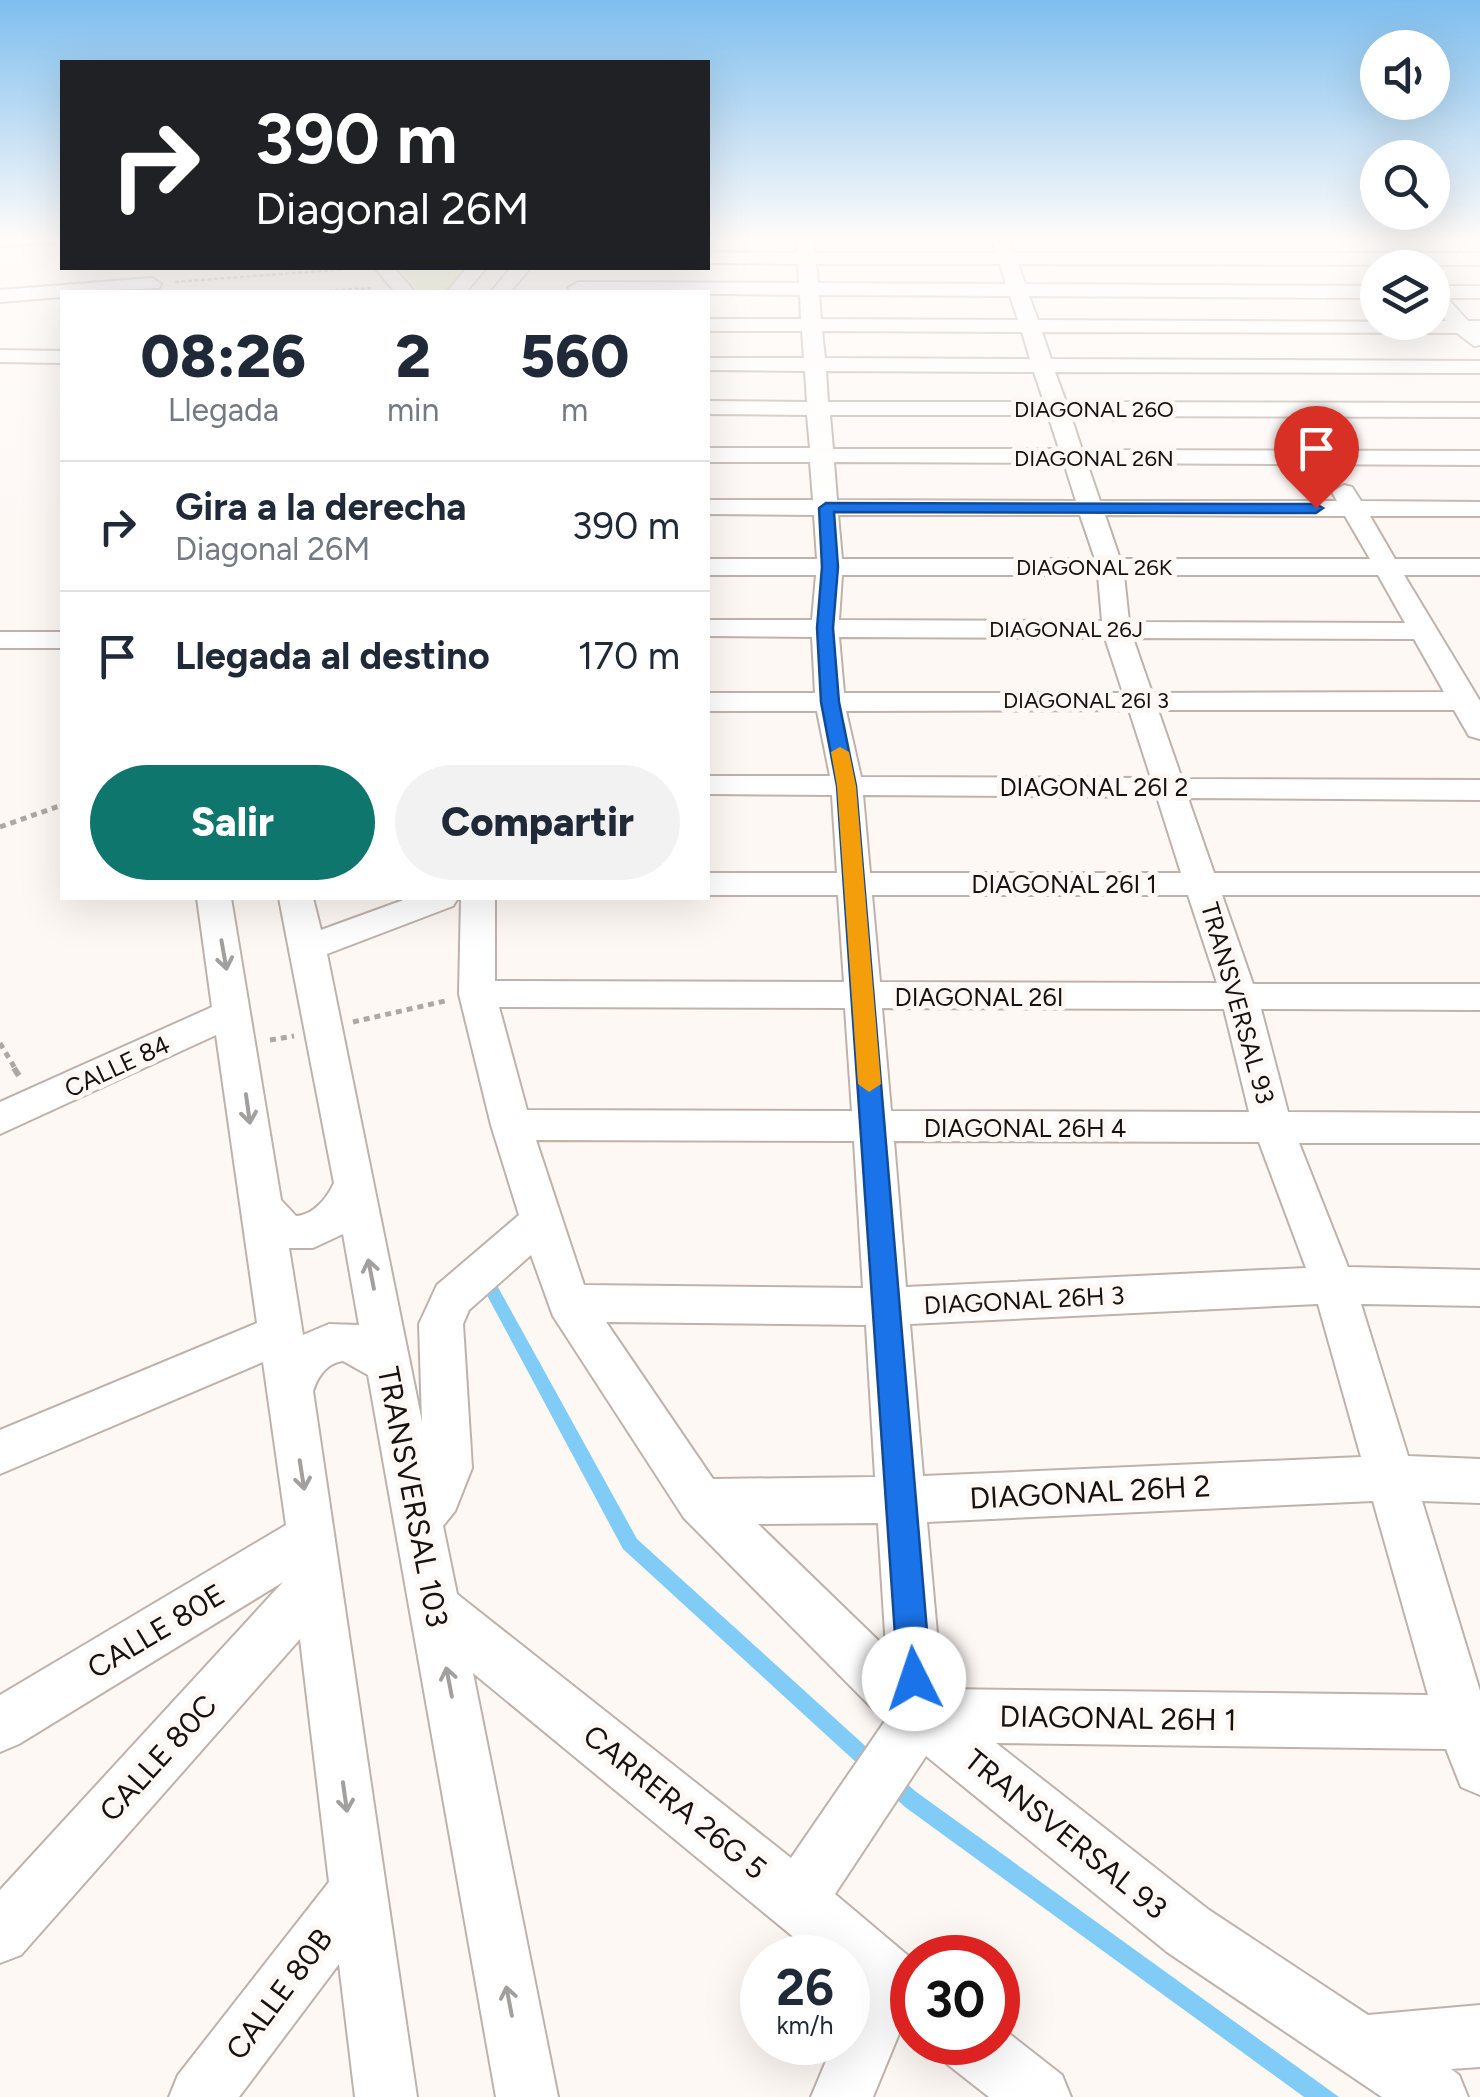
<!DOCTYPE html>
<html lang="es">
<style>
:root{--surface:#fff;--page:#f2f2f3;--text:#1f2937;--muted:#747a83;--line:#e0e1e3;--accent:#0f766e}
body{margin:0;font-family:Figtree,sans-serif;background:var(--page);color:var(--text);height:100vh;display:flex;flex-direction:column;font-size:38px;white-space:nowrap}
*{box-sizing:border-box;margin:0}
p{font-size:32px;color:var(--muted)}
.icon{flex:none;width:55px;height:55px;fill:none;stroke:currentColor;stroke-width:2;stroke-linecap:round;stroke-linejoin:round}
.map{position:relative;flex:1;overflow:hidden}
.drawer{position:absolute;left:60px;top:290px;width:650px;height:610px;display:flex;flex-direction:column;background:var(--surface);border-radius:0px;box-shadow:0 10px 40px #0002}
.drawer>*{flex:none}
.hud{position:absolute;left:60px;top:60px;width:650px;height:210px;border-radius:0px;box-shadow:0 10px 40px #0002;background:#202124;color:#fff;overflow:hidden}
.fabs{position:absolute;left:1360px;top:30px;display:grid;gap:20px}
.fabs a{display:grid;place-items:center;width:90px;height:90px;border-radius:50%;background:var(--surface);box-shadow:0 10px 40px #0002;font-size:50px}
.speed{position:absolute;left:740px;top:1935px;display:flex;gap:20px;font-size:50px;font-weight:700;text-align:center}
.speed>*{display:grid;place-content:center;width:130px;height:130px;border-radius:50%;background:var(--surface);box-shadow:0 10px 40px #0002;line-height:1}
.speed small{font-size:25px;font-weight:400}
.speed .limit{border:15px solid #d22;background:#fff;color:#111}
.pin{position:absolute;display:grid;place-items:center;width:85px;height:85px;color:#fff;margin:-102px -42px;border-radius:50% 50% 50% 0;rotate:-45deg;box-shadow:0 0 10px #0007}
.pin .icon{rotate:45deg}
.me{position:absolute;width:110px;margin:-55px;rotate:356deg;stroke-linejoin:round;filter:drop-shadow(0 0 8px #0008)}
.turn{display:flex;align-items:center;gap:35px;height:210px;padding:0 30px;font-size:45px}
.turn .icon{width:130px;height:130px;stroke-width:2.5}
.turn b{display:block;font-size:70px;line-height:85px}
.eta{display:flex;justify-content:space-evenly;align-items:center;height:170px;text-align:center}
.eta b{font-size:60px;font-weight:800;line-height:70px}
.primary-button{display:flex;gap:20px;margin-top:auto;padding:20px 30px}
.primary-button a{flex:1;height:115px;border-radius:60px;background:var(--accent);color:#fff;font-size:40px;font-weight:800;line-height:115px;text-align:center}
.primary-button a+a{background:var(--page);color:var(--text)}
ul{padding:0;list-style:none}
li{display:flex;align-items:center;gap:30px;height:130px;padding:0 30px;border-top:2px solid var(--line)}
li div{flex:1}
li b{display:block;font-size:38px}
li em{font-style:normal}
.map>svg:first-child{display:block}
.green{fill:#e2f0a7}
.water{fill:#80ccf7}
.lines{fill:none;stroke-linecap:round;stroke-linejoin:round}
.minor-casing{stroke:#bfb2aa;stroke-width:4}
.path-far2{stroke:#aea8a5;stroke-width:2.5;stroke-dasharray:4 2.5;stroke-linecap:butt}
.path-far1{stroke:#aea8a5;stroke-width:5;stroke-dasharray:6 5;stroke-linecap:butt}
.path{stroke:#aea8a5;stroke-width:6;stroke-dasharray:9 6;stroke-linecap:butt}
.minor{fill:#fff;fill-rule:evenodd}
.oneway{stroke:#a2a09f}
.route{fill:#1a73e8;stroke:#114b97;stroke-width:2.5}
.slow{fill:#f59e0b}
.labels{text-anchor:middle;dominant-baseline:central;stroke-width:10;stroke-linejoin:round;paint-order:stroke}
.far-street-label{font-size:22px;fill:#17120f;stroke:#fef8f5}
.street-label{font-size:25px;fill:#17120f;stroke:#fef8f5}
.near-street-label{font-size:30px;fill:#17120f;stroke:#fef8f5}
</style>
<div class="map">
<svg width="1480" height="2097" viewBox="0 0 1480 2097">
<rect width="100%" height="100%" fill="#fef8f5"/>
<path class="green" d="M400,268H474L452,292H419Z"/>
<path class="water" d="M494,1280L637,1539L915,1791L1339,2097H1304L905,1807L623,1549L482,1286Z"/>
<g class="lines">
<defs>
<path id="minor" d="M0,237H62V238L54,242L0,246Z
M796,237H814L815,253H996L991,237H1009L1014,253H1480V265L1018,264L1025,284L1378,286V298L1029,296L1038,320L1432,322L1446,321L1432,305V286H1480V298H1447L1468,321H1480V345L1474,346L1457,333L1042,332L1051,359L1480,361V373L1055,372L1066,402L1480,403V417L1071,416L1082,450L1480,451V465L1087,463L1100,501H1337L1332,492L1344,485L1352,487L1361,501L1480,502V516H1370L1395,559H1480V575H1404L1480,701V739L1469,736L1454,710H1158L1182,779L1480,780V800L1188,798L1214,873H1480V895H1222L1253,984H1480V1010L1261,1009L1288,1112L1480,1113V1143H1299L1348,1267L1480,1270V1306L1361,1304L1408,1456L1480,1459V1503L1422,1501L1480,1691V1795L1461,1787L1446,1749L996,1743L1209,1910L1368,2015L1480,2005V2067L1451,2069L1459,2075L1468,2097H1382L1167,1952L926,1756L835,1894L912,1959V2028L903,2024L873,2097H811L834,2042H848V2010L856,1989L848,1982V1958H819L473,1673L558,2097H496L368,1375L343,1361C327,1363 318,1376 313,1391L417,2097H355L339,1964L239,2097H169L178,2075L329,1882L300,1639L21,1955L0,1963V1890L283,1582L19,1744L0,1752V1695L286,1525L263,1362L0,1474V1430L257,1323L216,1035L0,1134V1102L212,1007L197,898H231L281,1200L296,1216C314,1215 327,1198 334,1183L279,898H313L321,930L409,898H458L453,906L327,954L422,1422L419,1324L437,1285L519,1215L491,1125L459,994L461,898H495V981L844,982L838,895H708V873H837L832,795L708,794V776H830L817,711H708V693H815L812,637L708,636V620H812L816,575H708V559H817L814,515L708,514V500H813L810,462H708V448H810L807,415L708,414V401L807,402L805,371L708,370V358H804L802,331H708V319H801L800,295L573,292L568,288L578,282L799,283L798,264L708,263V252L797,253ZM816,264H1000L1006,284L818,283ZM819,295L1010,296L1018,320L821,319ZM822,331L1022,332L1030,359L825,358ZM826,371L1034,372L1044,402H828ZM830,415H1048L1059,449H833ZM834,462L1064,463L1076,501L837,500ZM838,515H1080L1095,559H842ZM1105,515L1345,516L1370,559H1120ZM842,575H1098L1102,621L839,620ZM1124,575H1378L1405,623L1129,622ZM839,637L1105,638L1123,693H844ZM1133,638L1414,639L1444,692L1152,693ZM1129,710L1151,778L861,777L846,711ZM863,795L1157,797L1181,873H870ZM872,895H1188L1217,983L880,982ZM499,1007L845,1008L852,1111L527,1110ZM882,1008L1224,1009L1249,1112L891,1111ZM536,1140L854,1141L863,1288L584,1285ZM894,1141L1259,1142L1306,1268L906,1287ZM343,1234L359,1325L329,1324L303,1335L289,1248H313ZM531,1255L553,1316L684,1518L885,1721L791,1858L457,1594L443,1526L455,1511L472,1468L463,1324L469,1310ZM1318,1304L1361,1457L923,1476L910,1324ZM606,1322L866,1325L875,1477L713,1479ZM1373,1501L1428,1695L942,1689L927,1522ZM878,1523L886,1648L758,1524Z
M375,268H394L415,292H395Z
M467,268H486L466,292H447Z
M511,268H530L510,292H491Z
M152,278L161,284L159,288L62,292V297L0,302V290Z
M0,350L62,351V363L0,362Z
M0,632H62V648H0Z
M998,2025L1062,2075L1071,2097H989L947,2064L938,2042H998Z"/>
</defs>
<use href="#minor" class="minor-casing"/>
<path class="path-far2" d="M175,282L360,268
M309,292L371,288"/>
<path class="path-far1" d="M0,827L62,805
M353,1022L445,1001
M270,1040L294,1036
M0,1043L16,1070"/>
<path class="path" d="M14,1068L21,1079"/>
<use href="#minor" class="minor"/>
</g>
<defs><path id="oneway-shaft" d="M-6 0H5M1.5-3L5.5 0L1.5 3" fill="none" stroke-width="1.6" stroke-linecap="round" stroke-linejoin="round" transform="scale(2.5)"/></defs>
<g class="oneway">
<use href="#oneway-shaft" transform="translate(224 955) rotate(80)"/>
<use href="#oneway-shaft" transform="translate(248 1109) rotate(82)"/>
<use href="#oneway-shaft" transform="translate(371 1274) rotate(-101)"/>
<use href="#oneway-shaft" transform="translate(302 1475) rotate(81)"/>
<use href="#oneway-shaft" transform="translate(449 1682) rotate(-101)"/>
<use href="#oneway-shaft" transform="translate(345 1797) rotate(82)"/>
<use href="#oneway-shaft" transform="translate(509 2001) rotate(-101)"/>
</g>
<linearGradient id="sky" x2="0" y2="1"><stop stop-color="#7ebeee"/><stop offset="0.45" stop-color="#fffcfa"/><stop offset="1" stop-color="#fffcfa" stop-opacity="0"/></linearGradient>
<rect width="1480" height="531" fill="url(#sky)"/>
<path class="route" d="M826,503L1316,504L1323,508L1316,513L834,512L838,567L833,628L839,702L856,786L931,1679L926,1691L914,1695L903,1691L898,1679L837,786L821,702L817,628L822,567L819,508Z"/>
<path class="slow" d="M840,747L849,752L856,786L881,1084L869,1092L858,1084L837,786L831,752Z"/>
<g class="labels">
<g class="far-street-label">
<text x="1094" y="409">DIAGONAL 26O</text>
<text x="1094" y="458">DIAGONAL 26N</text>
<text x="1094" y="567">DIAGONAL 26K</text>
<text x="1066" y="629">DIAGONAL 26J</text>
<text x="1086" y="700">DIAGONAL 26I 3</text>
</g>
<g class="street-label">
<text x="1094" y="787">DIAGONAL 26I 2</text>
<text x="1064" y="884">DIAGONAL 26I 1</text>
<text x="979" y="997">DIAGONAL 26I</text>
<text transform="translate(1238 1003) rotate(74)">TRANSVERSAL 93</text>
<text transform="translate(117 1066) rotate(-25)">CALLE 84</text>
<text x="1025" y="1128">DIAGONAL 26H 4</text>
<text transform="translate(1024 1300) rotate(-3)">DIAGONAL 26H 3</text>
</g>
<g class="near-street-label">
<text transform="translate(1090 1492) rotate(-3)">DIAGONAL 26H 2</text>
<text transform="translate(413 1497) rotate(79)">TRANSVERSAL 103</text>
<text transform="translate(156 1631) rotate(-31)">CALLE 80E</text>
<text transform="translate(1118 1718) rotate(1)">DIAGONAL 26H 1</text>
<text transform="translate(158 1758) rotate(-48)">CALLE 80C</text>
<text transform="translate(675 1802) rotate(39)">CARRERA 26G 5</text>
<text transform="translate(1066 1834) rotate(39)">TRANSVERSAL 93</text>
<text transform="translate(279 1994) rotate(-53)">CALLE 80B</text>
</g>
</g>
</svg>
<div class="fabs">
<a><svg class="icon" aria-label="sound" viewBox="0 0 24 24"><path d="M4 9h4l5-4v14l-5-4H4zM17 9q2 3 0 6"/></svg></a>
<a><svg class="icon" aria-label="search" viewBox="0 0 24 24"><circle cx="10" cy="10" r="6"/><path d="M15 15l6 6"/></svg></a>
<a><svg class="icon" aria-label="layers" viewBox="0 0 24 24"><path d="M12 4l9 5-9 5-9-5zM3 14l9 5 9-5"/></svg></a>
</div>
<div class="speed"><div>26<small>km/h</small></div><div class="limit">30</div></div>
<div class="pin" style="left:1316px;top:508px;background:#d93025"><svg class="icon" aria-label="arrive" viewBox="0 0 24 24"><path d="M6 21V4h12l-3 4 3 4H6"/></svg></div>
<svg class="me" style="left:914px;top:1679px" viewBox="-20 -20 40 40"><circle r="19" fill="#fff"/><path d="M0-13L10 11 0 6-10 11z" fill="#1a73e8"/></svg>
<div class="hud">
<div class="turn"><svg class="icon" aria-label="right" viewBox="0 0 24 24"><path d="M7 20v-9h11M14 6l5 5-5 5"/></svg><div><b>390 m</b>Diagonal 26M</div></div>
</div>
<section class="drawer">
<div class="eta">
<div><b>08:26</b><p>Llegada</p></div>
<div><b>2</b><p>min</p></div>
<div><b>560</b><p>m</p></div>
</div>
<ul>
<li><svg class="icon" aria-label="right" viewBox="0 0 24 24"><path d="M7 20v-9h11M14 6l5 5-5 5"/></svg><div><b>Gira a la derecha</b><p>Diagonal 26M</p></div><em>390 m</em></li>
<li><svg class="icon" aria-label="arrive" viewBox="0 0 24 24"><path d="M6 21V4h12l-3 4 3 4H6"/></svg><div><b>Llegada al destino</b></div><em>170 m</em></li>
</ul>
<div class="primary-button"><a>Salir</a><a>Compartir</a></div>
</section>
</div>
